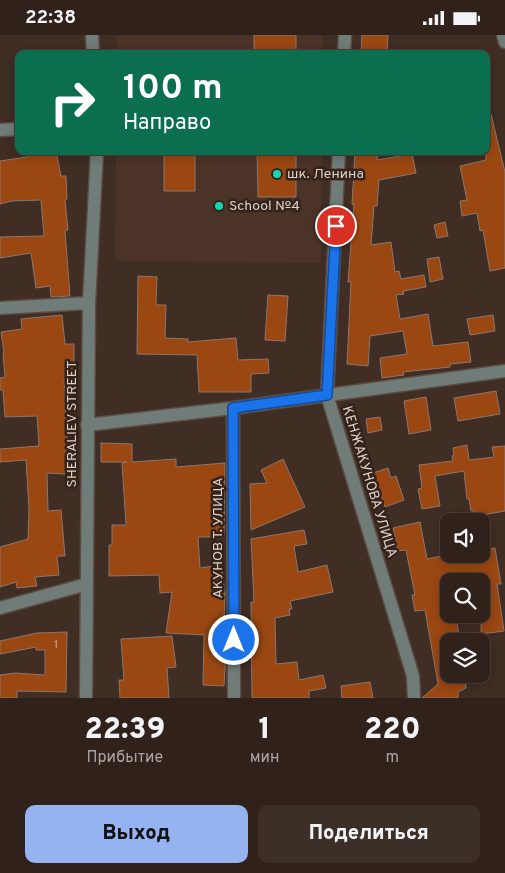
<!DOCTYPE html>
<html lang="ru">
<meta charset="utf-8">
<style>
:root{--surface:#30221b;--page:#3c2f28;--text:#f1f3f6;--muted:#a8a4a3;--line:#4b3f3a;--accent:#95b2f1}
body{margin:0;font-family:Overpass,sans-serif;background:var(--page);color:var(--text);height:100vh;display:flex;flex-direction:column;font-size:19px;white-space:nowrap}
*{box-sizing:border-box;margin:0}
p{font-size:16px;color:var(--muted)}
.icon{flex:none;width:28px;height:28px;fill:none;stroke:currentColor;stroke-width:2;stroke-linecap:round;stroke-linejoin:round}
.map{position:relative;height:663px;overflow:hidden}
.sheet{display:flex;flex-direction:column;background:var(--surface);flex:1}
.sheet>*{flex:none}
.top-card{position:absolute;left:15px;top:15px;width:475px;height:105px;border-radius:10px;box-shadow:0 2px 12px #0003,0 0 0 1px var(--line);background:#0b6e4f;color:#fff;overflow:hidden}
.buttons{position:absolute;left:440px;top:478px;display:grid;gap:10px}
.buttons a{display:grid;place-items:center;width:50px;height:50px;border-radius:10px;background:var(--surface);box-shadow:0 2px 12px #0003,0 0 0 1px var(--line);font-size:25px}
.pin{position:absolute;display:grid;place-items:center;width:42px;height:42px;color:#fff;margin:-21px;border:2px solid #fff;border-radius:50%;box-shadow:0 1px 5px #0007}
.me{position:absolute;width:55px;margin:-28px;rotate:0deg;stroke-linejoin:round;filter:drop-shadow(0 0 4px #0008)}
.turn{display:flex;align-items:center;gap:18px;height:105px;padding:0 25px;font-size:22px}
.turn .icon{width:65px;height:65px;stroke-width:2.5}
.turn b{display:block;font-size:35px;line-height:42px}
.eta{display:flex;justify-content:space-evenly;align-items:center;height:85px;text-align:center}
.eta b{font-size:30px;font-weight:800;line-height:35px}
.button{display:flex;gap:10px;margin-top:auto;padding:10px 25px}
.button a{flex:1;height:58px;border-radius:10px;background:var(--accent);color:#111;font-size:20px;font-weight:800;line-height:58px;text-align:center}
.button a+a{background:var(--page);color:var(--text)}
.status{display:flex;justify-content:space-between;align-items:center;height:35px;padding:0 25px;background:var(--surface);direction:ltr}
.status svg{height:14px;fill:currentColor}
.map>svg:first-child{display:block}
.built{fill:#4c3327}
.building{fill:#9b4712;stroke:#8d776c}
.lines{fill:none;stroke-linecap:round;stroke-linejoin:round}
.minor-casing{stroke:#5c4b42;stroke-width:15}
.minor{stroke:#707c78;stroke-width:12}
.route-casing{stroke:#114b97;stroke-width:12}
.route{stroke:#1a73e8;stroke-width:9}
.poi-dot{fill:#17d5b2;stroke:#35231a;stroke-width:2}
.labels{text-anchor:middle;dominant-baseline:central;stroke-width:5;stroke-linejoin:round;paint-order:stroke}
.number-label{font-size:11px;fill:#ccae9d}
.poi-label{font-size:14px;fill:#ddd1cb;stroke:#35231a;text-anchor:start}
.street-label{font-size:14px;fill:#ddd1cb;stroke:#35231a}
</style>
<div class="status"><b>22:38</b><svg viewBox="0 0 49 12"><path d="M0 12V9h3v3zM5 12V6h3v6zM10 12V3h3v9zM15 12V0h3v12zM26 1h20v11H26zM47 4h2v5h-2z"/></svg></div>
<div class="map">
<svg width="505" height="663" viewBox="0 0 505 663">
<rect width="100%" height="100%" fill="#402d24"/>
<path class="built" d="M117,0H323L322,19H117Z
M116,116H322L321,228L115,226Z"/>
<path class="building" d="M254,0H296V19H254Z
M362,0H388L387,19H361Z
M486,79H491L505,137V233L490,236L483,195L480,196L477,178L462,181L460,166L467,165L460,131L486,125Z
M26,116H56L61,141H66L67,164L65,165L68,195L65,196L70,261L51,262L50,251L36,253L31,218L0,223V202L44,201L41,165L12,166L0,169V126L27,122Z
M164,116H195V156H164Z
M257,116H296V162H258Z
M355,116H378L377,125L412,119L416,138L379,145L377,171H374L371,210L391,207L395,237L399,236L401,244L424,240L426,252L403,256L404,259L396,260L400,284L428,279L433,311L468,307L471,327L450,329V332L403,337L404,340L382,343L380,323L407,319L403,296L370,301L368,331L347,329L351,247H348L354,169H352Z
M445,187L448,201L437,203L434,190Z
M439,222L443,244L430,247L427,224Z
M138,241L157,242L156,270H166L165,303L188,304V307L236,303L238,325L268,324L269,338L251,339V357H199L197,320L137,319Z
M268,260L288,261L285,306L265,305Z
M62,280L65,309H74V344L64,345L67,402L65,439L47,438L48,476L61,475L65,521H57L59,540L35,542L37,551L17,553L16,547L0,552V512L28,504L29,474L26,425L0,427V414L39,411L37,381L5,382L3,355H0V343L5,342L3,318H4L1,297L22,294L21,284Z
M493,280L495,296L470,300L467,284Z
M496,356L500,379L458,386L454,363Z
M426,362L431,395L409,399L404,366Z
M380,382L382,395L368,398L366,384Z
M101,408L132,409V427L176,424V432L225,428L224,502H198L200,533L221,530L225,557L223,618H226L224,651L203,650L204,600L166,598L172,557L160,558L159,540L109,541V510H112V490H126L122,428L127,427H101Z
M467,410L469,425L494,422L492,412L505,411V476L476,481L475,476H471L469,464H467L464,436L435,441L440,471L422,474L418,454L422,453L419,430L453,426L452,421L454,420L453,413Z
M283,424L305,472L251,495L250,449L267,448L261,435Z
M388,433L391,443L396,441L404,465L385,472L373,438Z
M420,487L427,524L441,521V523L468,519H481V515L495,513L501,549H497L504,596L481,599V546H449V579H456L459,602L449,604V639H464L466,653L458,657V663H422L438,649L425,575L415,576L412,560H415L406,515L398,516L393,493Z
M304,495L307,509L294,511L298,537L327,530L333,557L290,566L292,574H289L290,580L275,583L276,629L297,627L299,645L323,640L326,653L309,656V663H252L251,567H254L251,504Z
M67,597L66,657L17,656V663H0V640L15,638L45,640V615H36V612L0,619V606L37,598Z
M172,601L176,632L167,633L169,663H120L119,645H124L121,604Z
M370,647L373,663H342L341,651Z"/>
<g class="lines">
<defs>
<path id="minor" d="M92,0L93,19
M503,0L505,7
M344,19L345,0
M0,95L19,94
M339,116L327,360L413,641L414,663
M0,273L89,268
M233,373L234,663
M87,390L233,373L505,336
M0,573L87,549
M86,663L89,268L97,116"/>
</defs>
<use href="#minor" class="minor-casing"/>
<use href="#minor" class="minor"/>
</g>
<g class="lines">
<defs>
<path id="route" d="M234,605L233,373L327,360L336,191"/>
</defs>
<use href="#route" class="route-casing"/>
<use href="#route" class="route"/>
</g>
<g class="poi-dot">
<circle cx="277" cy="139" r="5"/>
<circle cx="219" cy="171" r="5"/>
</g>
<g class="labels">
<g class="number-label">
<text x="56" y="610">1</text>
</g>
<g class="poi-label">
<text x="287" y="139">шк. Ленина</text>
<text x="229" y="171">School №4</text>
</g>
<g class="street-label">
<text transform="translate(72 389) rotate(-90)">SHERALIEV STREET</text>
<text transform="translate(369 447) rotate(73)">КЕНЖАКУНОВА УЛИЦА</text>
<text transform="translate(218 503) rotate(-90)">АКУНОВ Т. УЛИЦА</text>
</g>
</g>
</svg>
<div class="buttons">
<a><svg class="icon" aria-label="sound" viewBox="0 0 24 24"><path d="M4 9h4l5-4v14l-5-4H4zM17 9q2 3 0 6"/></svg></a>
<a><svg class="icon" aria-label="search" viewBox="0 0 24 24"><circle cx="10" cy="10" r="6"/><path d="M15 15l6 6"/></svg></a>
<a><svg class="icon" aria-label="layers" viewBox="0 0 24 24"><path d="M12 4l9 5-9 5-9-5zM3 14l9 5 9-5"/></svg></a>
</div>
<div class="pin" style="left:336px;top:191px;background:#d93025"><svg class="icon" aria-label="arrive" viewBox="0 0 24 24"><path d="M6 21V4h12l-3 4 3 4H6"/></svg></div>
<svg class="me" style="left:234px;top:605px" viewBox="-20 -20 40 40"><circle r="17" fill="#1a73e8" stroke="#fff" stroke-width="3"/><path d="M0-11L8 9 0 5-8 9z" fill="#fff"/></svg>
<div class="top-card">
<div class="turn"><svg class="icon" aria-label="right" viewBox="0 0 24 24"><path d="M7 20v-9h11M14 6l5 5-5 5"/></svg><div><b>100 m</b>Направо</div></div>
</div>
</div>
<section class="sheet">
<div class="eta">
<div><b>22:39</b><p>Прибытие</p></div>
<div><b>1</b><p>мин</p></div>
<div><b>220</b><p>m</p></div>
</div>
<div class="button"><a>Выход</a><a>Поделиться</a></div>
</section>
